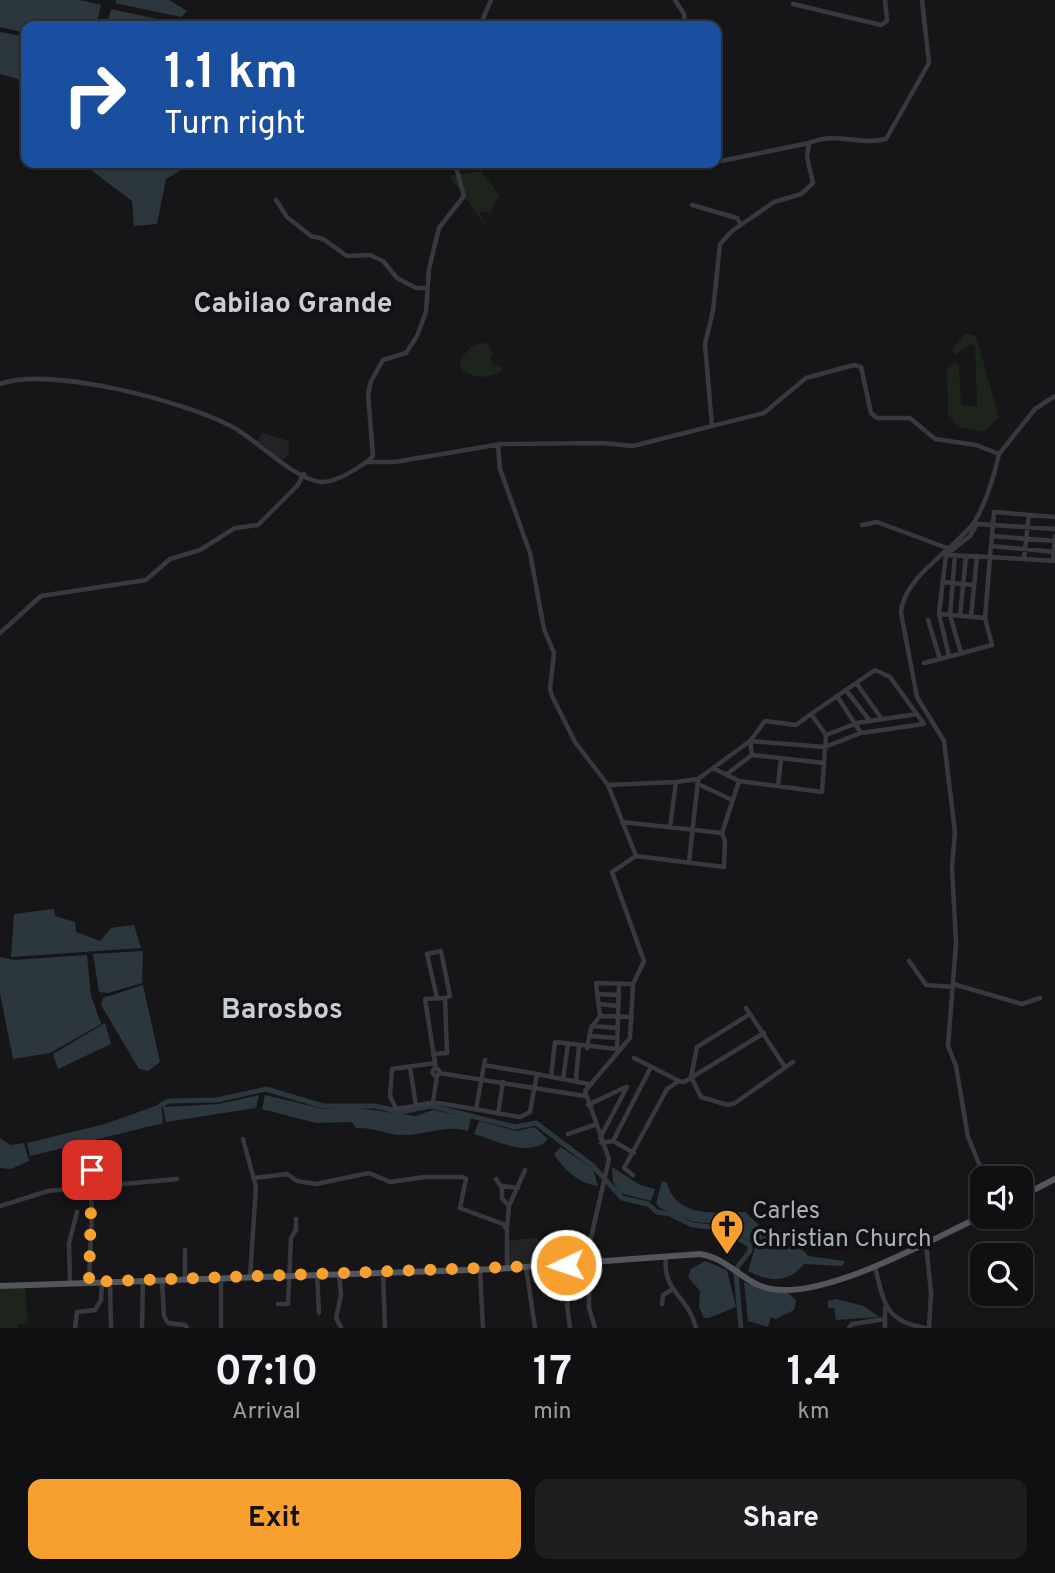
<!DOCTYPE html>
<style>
:root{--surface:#101012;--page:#1e1e20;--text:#f1f3f6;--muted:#9c9d9f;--line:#303032;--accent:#f8a02f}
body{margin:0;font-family:Overpass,sans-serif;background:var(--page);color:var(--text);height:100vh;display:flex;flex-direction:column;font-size:26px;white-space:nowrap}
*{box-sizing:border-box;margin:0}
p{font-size:23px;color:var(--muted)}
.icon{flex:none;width:38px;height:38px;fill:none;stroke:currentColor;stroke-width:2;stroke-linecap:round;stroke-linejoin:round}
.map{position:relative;height:1328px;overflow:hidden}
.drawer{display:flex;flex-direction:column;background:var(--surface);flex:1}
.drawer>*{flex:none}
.guide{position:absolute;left:21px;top:21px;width:700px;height:147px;border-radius:14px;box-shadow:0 2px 5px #0004,0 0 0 2px var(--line);background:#1a4fa0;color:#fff;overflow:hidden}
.tools{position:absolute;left:970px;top:1166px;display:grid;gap:14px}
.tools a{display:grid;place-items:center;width:63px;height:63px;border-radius:14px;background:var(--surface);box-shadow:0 2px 5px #0004,0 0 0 2px var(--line);font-size:35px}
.pin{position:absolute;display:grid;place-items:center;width:60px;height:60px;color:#fff;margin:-30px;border-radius:14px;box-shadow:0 4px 10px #0006}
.me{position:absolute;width:77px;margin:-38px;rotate:267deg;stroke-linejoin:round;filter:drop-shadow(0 0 5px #0008)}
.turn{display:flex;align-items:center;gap:24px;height:147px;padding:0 28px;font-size:32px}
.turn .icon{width:91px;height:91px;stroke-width:2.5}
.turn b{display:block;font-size:49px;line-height:60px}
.eta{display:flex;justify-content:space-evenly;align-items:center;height:119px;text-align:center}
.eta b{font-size:42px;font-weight:700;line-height:49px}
.action{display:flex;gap:14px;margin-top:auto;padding:14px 28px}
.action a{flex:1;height:80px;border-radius:14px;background:var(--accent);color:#111;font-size:28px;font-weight:700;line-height:80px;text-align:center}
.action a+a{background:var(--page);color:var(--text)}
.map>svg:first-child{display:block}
.built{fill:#222325}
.green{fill:#1c241c}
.water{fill:#2c373d}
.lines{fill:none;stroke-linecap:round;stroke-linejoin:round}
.river{stroke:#2c373d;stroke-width:5}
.minor{stroke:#37393e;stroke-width:4.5}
.major{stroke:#53565d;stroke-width:6}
.route{stroke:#f8a02f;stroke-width:12;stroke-dasharray:0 21.6}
.labels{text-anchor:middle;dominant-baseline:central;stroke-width:7;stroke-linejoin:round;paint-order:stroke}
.poi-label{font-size:24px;fill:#a8afb9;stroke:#111113;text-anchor:start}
.quarter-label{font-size:28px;font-weight:bold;fill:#c9cdd5;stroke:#111113}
</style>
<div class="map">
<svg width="1055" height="1328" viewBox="0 0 1055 1328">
<rect width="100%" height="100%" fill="#161618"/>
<path class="built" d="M262,433L289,441V453L283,461L256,445Z
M538,1237V1265L509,1266V1241Z"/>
<path class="green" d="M481,171L499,195L491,212H480L487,228L451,179L453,175Z
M965,333L976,336L999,417L984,432L958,427L948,414L947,369L955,362L959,365L961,405L977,407L975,346L972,344L956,354L951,351Z
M486,342L493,354L490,357L493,365L501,366L502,371C487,379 474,379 461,369L460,359L471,347Z
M25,1286L28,1323L18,1324V1328H0V1288Z"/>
<path class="water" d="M0,0H80L101,5L96,26H26V33L0,27Z
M116,0H169L187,11L181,17L115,3Z
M111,9L176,23L177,26H107Z
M0,32L26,37V119L18,79L0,74Z
M91,163H193L166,179L157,224L134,226L132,201L91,170Z
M54,909L55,916L75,922L76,932L100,941L111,928L134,925L141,948L11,957L14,914Z
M143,951L142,983L108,993L99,992L93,954Z
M87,955L91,996L101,1024L50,1053L13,1059L0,993V957L15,960Z
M143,985L160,1062L148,1071L139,1069L101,1005L103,998Z
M105,1023L111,1044L58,1069L53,1054Z
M259,1095L256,1108L166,1122L163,1107L219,1104Z
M265,1095L324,1109L350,1107L416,1116L432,1110L471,1118L468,1131C446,1124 423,1136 401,1135C384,1134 373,1127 356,1128L352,1122L316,1123L262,1109Z
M161,1104L163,1123L30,1156L27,1143L105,1124Z
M479,1121L517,1131L534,1127L548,1139C531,1159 495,1140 474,1134Z
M0,1138L10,1145L24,1143L29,1161L11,1169L0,1168Z
M561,1147L593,1169L598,1186C578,1183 565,1171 554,1154Z
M612,1167L640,1185L655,1189L651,1201L620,1193L613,1182Z
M662,1181L667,1183C676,1218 716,1213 745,1212L760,1226L754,1244L719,1224L694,1222L660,1208L656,1204Z
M761,1228L787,1231L808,1256L845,1261L842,1266L804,1264C787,1284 770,1282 748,1271Z
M705,1261L727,1270L736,1307L709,1318H704L699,1307L700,1291L688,1277L691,1269Z
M744,1282L770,1292L788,1293L796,1300L794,1310L776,1319L771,1317L768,1327L748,1321Z
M836,1299L864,1306L879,1317L836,1320L834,1308H828V1301Z"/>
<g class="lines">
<path class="river" d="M161,1105L169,1101L217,1100L266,1089L323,1106H375L401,1112L431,1106L515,1127L536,1123L593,1166L622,1198L648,1204L657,1212L670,1214L692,1225L720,1228L750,1245V1251L738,1266L736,1274L741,1328"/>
<path class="minor" d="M675,0L684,14L685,26
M793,4L881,25L887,21L885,0
M480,26L491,0
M716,162L809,143
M276,200L287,217L311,236L323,239L347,256L370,255L383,261L397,278L416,288H427
M692,205L737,218L741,225
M0,384C50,366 183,401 231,426C256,439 293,479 321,482C336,483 363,466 373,456L368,394L371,381L383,360L406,353L417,336L426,312L429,269L439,228L464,196L455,163
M712,426L705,344L713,311L720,244L732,231L774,202L801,194L813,183L807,157L809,143C836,131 857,146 886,139L929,63L922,0
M498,445L500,469L530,553L544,629L554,653L550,689L552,696L575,742L608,785L636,856L724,867L725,841L722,833L622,822
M367,462H395L501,444L603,443L633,446L764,413L806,378L854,365L861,367L871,413L877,418H910L935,439L976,445L999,454L1035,409L1055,396
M1055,517L994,512L990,557L1055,561
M977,524L1055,529
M862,525L877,522L947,548
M992,536L1055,541
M991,546L1055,552
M946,555L990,557L985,618L939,614Z
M946,555L970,536L977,524L974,523
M955,555L950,615L961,653
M1024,558L1029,515
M1053,561L1055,536
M942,582L974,585
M939,614L949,656
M960,616L966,556
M971,617L977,556
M928,620L940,659L992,645L985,618
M0,633L41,596L146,580L170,559L200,550L235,528L258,525L297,486L304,474
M924,663L940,659
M856,683L882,719
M846,690L870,721
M837,696L861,733
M826,735L857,723L917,714
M752,755L750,741L765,721L796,725L811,714
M727,774L752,755L824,763
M676,782L698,779L750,741L825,747L861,733L924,724L890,677L875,670L811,714L826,735L822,792L739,781L713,768
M698,784L732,800
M608,785L676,782L670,827
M778,786L781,758
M722,833L739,781
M689,862L698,780
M909,961L926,985L953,987
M953,984L1022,1004L1040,998
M598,994L619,995
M437,998L427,954L441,951L450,996L445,998
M599,1004L618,1006
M746,1008L750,1014L697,1047L691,1077L701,1097L728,1105L735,1103L793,1062
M750,1014L785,1067
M600,1016L632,1017
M592,1026L618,1028
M589,1036L617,1038
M587,1048L591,1028L600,1016L596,983L633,984
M433,1054L447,1053L445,998L425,999L436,1069
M410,1067L416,1106L433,1102L520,1117L530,1112L537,1074L484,1065
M432.5 1072a3.5 3.5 0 1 1 7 0a3.5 3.5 0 1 1-7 0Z
M439,1073L585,1096
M537,1074L588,1084
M551,1077L555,1042L617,1049L619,984
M563,1079L568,1044
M576,1079L579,1046
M679,1081L684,1082L764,1033
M433,1102L437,1076
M588,1105L626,1087
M416,1106L396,1109L390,1096L392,1069L435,1063
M476,1109L485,1060
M498,1114L503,1082
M568,1134L594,1125
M600,1138L627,1087
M243,1139L256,1187L250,1277
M613,1141L651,1067
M601,1143L613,1141L634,1153
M90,1145L92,1185
M633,1175L624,1168L667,1089L679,1081L634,1058
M254,1178L287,1174L297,1181L316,1184L369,1173L390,1182L425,1177H462L466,1179L460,1208L503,1224L507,1230V1268
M985,1178L968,1137L956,1066L948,1046L956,943L952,867L955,832L944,741L917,697L901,613C903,576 956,549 975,521C987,501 994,476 999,454
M496,1179L502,1188V1198L509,1206
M502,1186L518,1188
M0,1206L48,1191L177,1179
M507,1228L509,1206L525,1170
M926,1242L931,1293L929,1328
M185,1250V1279
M666,1257C662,1293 689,1296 696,1328
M589,1263V1308L595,1328
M585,1264L609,1159L585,1091L630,1038L633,984L644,961L612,872L636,856
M566,1265L570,1291L579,1292L578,1264
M526,1267L535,1328
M875,1267C884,1303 885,1322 926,1328
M480,1270L483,1328
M383,1273L385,1328
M339,1274L341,1295L336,1318L341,1327
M317,1275L319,1313
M162,1280L164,1316L168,1323L185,1325L187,1328
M70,1282L69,1243L77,1212
M89,1282L92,1211L90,1185
M110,1282L111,1328
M570,1291L567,1305L570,1328
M278,1304H288L291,1238L296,1230V1219
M662,1304L663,1295L671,1290
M75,1328L77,1312L95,1310L101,1300L102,1282
M142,1328L143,1280
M221,1328V1278
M849,1328L852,1324L885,1319
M885,1328V1308"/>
<path class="major" d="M1020,1197L1055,1179
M0,1286L498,1269L700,1254C728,1258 744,1284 771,1289C827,1299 930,1240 982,1216"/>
</g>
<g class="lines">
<path class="route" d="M92,1170L89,1282L566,1265"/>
</g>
<defs>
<symbol id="church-pin" viewBox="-11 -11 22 30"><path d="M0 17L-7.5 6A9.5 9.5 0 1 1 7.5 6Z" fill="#f8a02f" stroke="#111113"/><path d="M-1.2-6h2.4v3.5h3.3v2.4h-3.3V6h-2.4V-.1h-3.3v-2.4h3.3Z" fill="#111"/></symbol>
</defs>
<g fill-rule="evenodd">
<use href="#church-pin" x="708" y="1207" width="38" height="52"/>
</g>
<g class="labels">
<g class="poi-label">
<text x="752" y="1212">Carles<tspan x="752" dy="28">Christian Church</tspan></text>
</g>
<g class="quarter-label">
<text x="293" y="305">Cabilao Grande</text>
<text x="282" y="1011">Barosbos</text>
</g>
</g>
</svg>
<div class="tools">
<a><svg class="icon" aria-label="sound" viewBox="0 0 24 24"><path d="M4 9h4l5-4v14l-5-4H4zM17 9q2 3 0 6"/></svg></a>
<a><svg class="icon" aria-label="search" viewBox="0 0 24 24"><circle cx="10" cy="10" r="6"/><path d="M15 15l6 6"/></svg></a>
</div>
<div class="pin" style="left:92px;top:1170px;background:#d93025"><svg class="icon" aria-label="arrive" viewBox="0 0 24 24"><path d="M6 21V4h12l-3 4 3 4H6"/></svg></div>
<svg class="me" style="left:566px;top:1265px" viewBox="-20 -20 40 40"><circle r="17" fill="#f8a02f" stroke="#fff" stroke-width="3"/><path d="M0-11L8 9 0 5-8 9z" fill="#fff"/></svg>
<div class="guide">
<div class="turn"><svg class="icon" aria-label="right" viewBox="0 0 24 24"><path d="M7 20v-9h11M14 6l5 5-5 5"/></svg><div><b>1.1 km</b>Turn right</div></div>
</div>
</div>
<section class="drawer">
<div class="eta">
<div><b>07:10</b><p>Arrival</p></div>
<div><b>17</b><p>min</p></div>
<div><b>1.4</b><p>km</p></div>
</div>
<div class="action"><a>Exit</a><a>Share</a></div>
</section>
